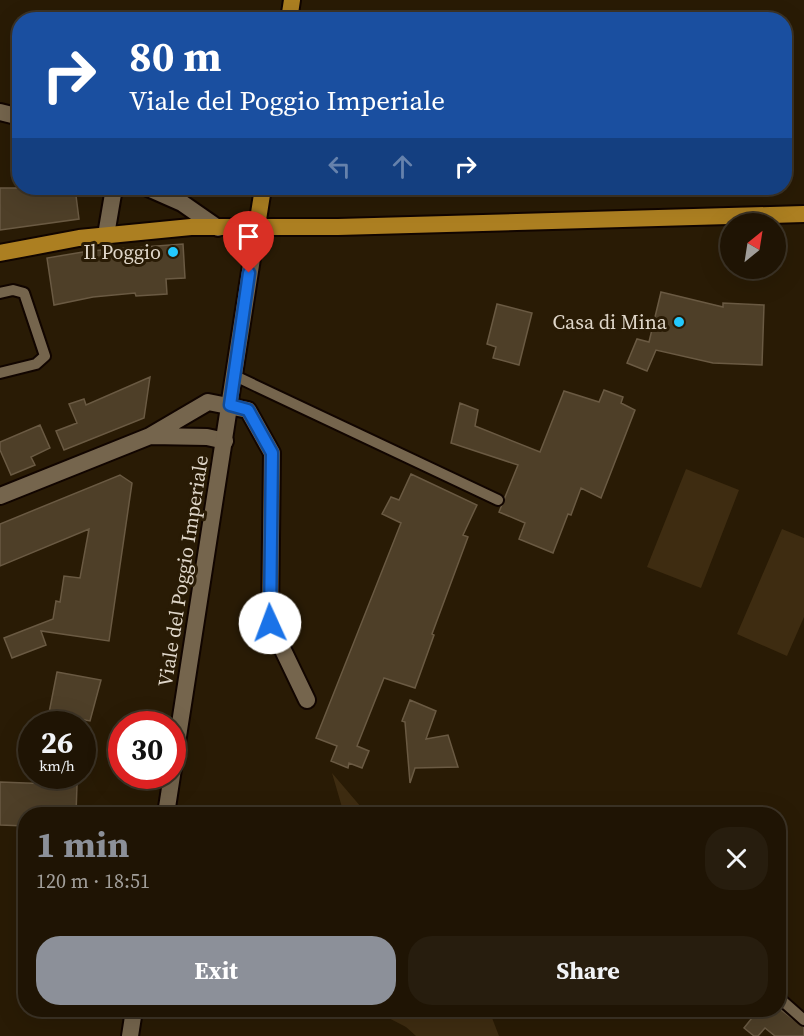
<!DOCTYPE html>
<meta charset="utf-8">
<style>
:root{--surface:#1f1404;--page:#271d0e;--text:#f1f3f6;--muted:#a19e9a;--line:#3c3326;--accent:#8c9099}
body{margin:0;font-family:"Source Serif 4",serif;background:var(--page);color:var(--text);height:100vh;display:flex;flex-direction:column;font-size:22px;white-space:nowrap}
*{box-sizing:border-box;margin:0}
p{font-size:20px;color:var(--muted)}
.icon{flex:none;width:33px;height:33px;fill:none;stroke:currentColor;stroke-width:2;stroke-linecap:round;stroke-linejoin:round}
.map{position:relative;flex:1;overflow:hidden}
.side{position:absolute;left:18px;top:807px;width:768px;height:210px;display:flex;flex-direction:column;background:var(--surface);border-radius:24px;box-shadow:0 6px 24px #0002,0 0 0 2px var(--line)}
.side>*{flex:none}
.guide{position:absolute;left:12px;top:12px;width:780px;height:183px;border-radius:24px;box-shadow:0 6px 24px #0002,0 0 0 2px var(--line);background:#1a4fa0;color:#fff;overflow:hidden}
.needle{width:39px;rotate:30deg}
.buttons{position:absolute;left:720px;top:213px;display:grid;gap:12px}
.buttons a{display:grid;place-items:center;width:66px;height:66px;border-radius:50%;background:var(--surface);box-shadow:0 6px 24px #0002,0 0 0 2px var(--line);font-size:30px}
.speed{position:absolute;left:18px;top:711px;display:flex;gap:12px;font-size:30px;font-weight:700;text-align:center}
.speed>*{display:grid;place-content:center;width:78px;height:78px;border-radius:50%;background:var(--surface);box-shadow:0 6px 24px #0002,0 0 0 2px var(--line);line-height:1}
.speed small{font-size:15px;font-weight:400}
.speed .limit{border:9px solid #d22;background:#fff;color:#111}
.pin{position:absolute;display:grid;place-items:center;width:51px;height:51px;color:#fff;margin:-62px -26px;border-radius:50% 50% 50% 0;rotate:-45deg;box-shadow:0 0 6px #0007}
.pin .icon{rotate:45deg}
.me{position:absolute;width:66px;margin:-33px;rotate:358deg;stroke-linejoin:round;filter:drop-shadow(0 0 4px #0008)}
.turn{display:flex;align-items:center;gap:21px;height:126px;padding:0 18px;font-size:27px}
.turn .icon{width:78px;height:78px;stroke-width:2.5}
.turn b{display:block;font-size:42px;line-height:51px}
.lanes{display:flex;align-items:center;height:57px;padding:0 18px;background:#0003;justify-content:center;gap:30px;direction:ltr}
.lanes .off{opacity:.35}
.round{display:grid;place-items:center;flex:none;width:63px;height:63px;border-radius:24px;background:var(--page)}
.summary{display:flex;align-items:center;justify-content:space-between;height:102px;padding:0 18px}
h1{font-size:36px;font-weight:700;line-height:45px;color:var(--accent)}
.cta{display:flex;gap:12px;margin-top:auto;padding:12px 18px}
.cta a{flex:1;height:69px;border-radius:24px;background:var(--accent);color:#fff;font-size:24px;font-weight:700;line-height:69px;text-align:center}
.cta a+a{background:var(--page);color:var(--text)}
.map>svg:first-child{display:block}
.green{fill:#3e2c11}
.building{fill:#4e3f28;stroke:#6a5a43;stroke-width:1.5}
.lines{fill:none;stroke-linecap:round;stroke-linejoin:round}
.service-casing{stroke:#110500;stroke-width:14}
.minor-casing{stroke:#110500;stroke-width:20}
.tertiary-casing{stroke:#110500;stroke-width:20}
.primary-casing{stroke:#110500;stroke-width:20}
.service{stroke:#75654d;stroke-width:10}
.minor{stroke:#75654d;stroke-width:16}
.tertiary{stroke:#75654d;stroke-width:16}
.primary{stroke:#ac7f21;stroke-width:16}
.route-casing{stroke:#114b97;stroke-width:15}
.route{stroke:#1a73e8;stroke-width:10}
.poi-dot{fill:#23c9fe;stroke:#291b05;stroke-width:2}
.labels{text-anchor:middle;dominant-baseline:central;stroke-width:6;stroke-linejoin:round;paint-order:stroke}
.poi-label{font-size:20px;fill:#dfd6c9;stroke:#291b05;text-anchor:end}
.street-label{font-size:20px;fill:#dfd6c9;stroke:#291b05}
</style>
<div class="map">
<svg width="804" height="1036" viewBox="0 0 804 1036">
<rect width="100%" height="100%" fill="#291b05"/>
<path class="green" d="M686,469L739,490L701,588L647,567Z
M782,529L804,538V617L787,656L737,634Z
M332,773L367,814H344Z
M379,1010H489L499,1036H416L406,1027L381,1014Z"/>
<path class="building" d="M0,188H75L79,219L0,230Z
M183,244L185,278L166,279L167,294L136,296L135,293L93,297L54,305L47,258L89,251Z
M661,292L723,307V303L764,305L762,365L713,363L656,350L647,371L627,363L637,339L649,342Z
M497,304L532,313L519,365L493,358L496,347L487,344Z
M150,377L144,418L64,450L56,431L77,423L69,404L84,399L86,405Z
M604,390L623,397L621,403L635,410L601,498L581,488L571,515L568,514L553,553L519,539L525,523L499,512L518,465L451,443L460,403L478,410L475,426L540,452L564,391L599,402Z
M40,425L50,448L31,457L35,465L11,475L0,450V442Z
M411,474L477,505L463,535L468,537L432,634L434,635L415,688L384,678L357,746L369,751L362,768L349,763L348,768L331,761L337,746L316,738L401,523L382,514L391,497L399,500Z
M120,475L132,483L109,641L41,631L46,645L12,658L4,638L53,619L56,601L60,602L64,576L80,578L89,529L0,566V524Z
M57,672L101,680L90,721L49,713Z
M410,700L436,711L426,739L448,735L458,767L415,768L410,783L405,722L402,721Z
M0,782L77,785L76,814H26V826L0,825Z
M741,1010H781L804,1027V1036H775L765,1028L758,1036H754L744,1028L752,1018Z"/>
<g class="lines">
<defs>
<path id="service" d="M0,293L13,290L24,293L45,356L36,364L0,373
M233,375L498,500
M778,997L804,1020"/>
<path id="minor" d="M0,112L20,117
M148,188L182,203L218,228
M106,235L114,188
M151,436L207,437L225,441
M0,496L150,436L208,402L248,410L272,453L270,623L307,700"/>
<path id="tertiary" d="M166,814L257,226
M130,1036L134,1010"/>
<path id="primary" d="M289,20L292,0
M257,226L263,188
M0,253L79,238L191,227H338L804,214"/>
</defs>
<use href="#service" class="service-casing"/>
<use href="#minor" class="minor-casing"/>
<use href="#tertiary" class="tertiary-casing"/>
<use href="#primary" class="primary-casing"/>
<use href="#service" class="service"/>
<use href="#minor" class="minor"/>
<use href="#tertiary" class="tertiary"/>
<use href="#primary" class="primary"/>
</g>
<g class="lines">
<defs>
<path id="route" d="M249,273L230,405L248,410L272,453L270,623"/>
</defs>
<use href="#route" class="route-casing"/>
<use href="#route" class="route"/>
</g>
<g class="poi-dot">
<circle cx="173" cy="252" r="6"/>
<circle cx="679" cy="322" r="6"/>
</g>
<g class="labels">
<g class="poi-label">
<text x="161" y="252">Il Poggio</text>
<text x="667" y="322">Casa di Mina</text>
</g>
<g class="street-label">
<text transform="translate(183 571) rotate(-81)">Viale del Poggio Imperiale</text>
</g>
</g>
</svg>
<div class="buttons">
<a><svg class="needle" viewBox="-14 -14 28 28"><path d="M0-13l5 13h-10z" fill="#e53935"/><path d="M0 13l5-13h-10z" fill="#a19e9a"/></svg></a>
</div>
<div class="speed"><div>26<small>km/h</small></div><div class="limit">30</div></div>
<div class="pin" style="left:249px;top:273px;background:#d93025"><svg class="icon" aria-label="arrive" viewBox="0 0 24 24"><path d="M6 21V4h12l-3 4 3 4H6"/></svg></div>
<svg class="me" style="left:270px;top:623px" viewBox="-20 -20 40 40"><circle r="19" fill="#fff"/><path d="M0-13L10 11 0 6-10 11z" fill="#1a73e8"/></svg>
<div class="guide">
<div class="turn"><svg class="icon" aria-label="right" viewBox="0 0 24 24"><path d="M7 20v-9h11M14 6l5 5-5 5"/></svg><div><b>80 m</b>Viale del Poggio Imperiale</div></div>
<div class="lanes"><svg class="icon off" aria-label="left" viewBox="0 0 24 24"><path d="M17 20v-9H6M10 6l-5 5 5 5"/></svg><svg class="icon off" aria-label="ahead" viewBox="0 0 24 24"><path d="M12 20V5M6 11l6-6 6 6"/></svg><svg class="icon" aria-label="right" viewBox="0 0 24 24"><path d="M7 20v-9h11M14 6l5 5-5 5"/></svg></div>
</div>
<section class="side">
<div class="summary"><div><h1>1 min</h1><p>120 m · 18:51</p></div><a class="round"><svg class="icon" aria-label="close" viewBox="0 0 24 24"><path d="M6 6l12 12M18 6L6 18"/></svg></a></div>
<div class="cta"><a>Exit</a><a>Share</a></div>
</section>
</div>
